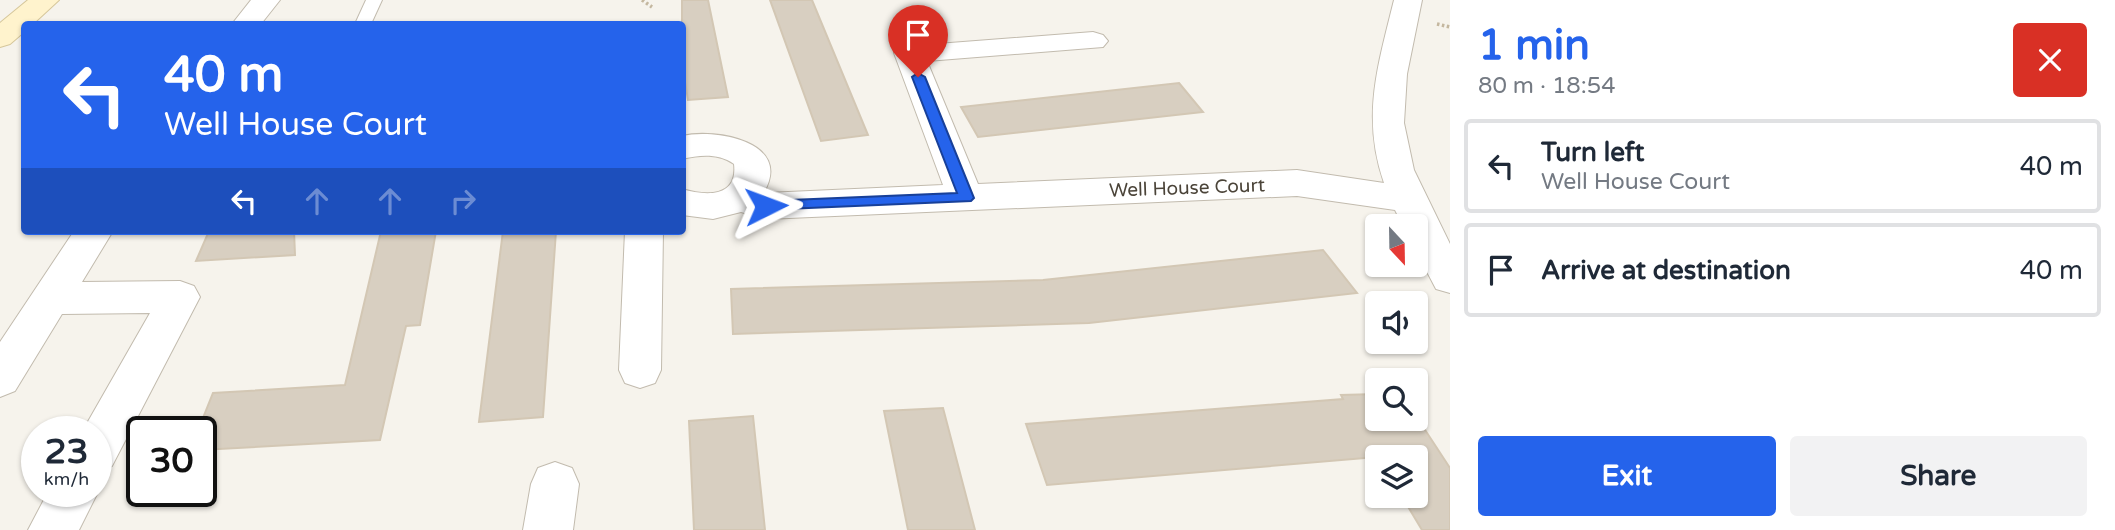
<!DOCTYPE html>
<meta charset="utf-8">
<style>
:root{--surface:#fff;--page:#f2f2f3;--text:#1f2937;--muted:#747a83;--line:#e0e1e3;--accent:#2563eb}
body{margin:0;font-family:"Varela Round",sans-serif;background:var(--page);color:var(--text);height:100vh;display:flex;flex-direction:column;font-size:26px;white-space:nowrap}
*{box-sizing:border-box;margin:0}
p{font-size:23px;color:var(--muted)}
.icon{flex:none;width:38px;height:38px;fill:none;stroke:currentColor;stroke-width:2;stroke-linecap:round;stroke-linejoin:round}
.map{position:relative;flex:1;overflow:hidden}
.drawer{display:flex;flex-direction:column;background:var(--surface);width:665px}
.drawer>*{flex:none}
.guide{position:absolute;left:21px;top:21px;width:665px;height:214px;border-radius:7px;box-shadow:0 2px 5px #0004;background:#2563eb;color:#fff;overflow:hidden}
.needle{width:46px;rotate:158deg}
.tools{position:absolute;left:1365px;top:214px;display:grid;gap:14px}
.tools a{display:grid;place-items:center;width:63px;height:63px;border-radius:7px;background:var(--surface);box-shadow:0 2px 5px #0004;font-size:35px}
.speed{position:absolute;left:21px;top:416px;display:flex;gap:14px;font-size:35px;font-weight:700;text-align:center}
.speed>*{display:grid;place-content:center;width:91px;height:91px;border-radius:50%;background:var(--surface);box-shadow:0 2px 5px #0004;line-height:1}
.speed small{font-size:18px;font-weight:400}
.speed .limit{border:4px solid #111;border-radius:10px;background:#fff;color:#111}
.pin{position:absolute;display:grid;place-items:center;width:60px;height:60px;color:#fff;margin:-72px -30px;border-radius:50% 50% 50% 0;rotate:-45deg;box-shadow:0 0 7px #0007}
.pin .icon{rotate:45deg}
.me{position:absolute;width:77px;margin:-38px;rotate:87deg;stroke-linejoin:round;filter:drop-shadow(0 0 5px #0008)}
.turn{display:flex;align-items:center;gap:24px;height:147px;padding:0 28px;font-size:32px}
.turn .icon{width:91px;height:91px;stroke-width:2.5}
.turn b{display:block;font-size:49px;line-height:60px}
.lanes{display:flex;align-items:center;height:66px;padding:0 28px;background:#0003;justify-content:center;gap:35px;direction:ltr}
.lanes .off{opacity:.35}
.round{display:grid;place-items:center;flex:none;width:74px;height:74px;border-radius:7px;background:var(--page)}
.overview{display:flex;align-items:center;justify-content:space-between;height:119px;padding:0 28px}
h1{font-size:42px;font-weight:700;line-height:52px;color:var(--accent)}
.primary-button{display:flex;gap:14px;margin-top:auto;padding:14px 28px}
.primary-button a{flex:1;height:80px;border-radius:7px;background:var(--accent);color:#fff;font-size:28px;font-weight:700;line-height:80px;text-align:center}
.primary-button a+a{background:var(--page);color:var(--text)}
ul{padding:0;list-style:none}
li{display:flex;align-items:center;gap:21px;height:94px;margin:0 14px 10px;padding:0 14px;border:4px solid var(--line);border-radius:7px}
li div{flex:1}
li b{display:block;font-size:26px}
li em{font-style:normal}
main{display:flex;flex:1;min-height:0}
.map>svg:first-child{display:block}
.building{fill:#d8cfc1;stroke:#d3c7b4;stroke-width:2}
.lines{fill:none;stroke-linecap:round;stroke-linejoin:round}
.lane-casing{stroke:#c2bbae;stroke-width:2}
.street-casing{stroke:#c2bbae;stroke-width:2}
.secondary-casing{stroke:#d6c79b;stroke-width:2}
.path-far1{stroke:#c4b79f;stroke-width:3.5;stroke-dasharray:2.5 2.5;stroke-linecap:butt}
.path{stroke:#c4b79f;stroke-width:5;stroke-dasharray:3.5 3.5;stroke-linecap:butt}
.lane{fill:#fff;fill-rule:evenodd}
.street{fill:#fff;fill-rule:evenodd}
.secondary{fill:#fff3cd;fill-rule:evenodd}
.route{fill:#2563eb;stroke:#184099;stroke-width:2}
.labels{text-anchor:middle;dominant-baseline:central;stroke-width:6;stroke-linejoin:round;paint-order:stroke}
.street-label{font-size:19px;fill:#4b4439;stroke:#fff}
</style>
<main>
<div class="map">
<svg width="1450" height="530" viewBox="0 0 1450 530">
<rect width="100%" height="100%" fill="#f6f3ec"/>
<path class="building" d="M682,0H708L728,97L688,100L682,64Z
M770,0H812L868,135L821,141Z
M1179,83L1203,112L978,137L961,107Z
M209,231H294L295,255L196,261Z
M381,231H436L420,325L406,326L380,440L201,450V423L213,393L345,385Z
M503,231H556L543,417L479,422Z
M1323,250L1357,293L1089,323L733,334L731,289L1043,280Z
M1377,394V418H1416V416L1450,468V530H1422L1401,495H1416V457H1377L1047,485L1026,424L1343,399L1341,395Z
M943,408L975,530H908L884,411Z
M753,416L765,530H694L689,421Z"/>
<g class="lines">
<defs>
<path id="lane" d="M366,0H382L371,24H355Z"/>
<path id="street" d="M251,0H280L261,24H232Z
M1394,0H1422L1407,74L1404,123L1414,170L1450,244V293L1436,289L1416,251V226H1403L1395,210L1297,196L766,219L741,212L713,219L682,215V189C706,196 738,198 734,164C718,153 700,155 682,159V136C716,128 793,142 764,192L766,193L943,185L894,53L898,47L1093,32L1103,35L1108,41L1103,47L927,61L978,184L1297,170L1384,183C1361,117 1378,65 1394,0Z
M74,231H113L82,282L180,281L194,286L200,297L112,466L96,472V432H82L150,313L62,314L15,391L0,397V342Z
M625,231H663L661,370L655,383L640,388L625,383L619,370Z
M555,462L572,468L579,484L573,530H523L531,484L538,468Z
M96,489L98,492L79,530H28L48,492H96Z"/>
<path id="secondary" d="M28,0H59L33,24H24V32L10,44L0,47V23Z"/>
</defs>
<use href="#lane" class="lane-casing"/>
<use href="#street" class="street-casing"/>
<use href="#secondary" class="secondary-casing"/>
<path class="path-far1" d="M642,0L652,7
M1437,24L1450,27"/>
<path class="path" d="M139,503L184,499"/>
<use href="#lane" class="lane"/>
<use href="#street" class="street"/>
<use href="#secondary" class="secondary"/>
</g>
<path class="route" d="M918,73L925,77L974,198L971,201L760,210L758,206L760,203L766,201L957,193L912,77Z"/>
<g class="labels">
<g class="street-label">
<text transform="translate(1187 188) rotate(-2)">Well House Court</text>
</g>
</g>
</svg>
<div class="tools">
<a><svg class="needle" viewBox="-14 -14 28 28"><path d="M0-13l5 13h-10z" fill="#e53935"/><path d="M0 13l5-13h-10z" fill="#747a83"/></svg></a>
<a><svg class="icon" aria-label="sound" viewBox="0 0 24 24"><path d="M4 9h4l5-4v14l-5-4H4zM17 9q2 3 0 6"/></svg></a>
<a><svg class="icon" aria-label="search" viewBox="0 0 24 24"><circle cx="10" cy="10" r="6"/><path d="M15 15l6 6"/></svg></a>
<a><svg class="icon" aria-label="layers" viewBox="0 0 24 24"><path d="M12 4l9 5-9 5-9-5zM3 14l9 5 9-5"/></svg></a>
</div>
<div class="speed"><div>23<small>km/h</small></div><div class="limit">30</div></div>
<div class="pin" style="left:918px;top:77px;background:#d93025"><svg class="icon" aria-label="arrive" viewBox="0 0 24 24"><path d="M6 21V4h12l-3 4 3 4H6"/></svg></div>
<svg class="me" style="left:766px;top:206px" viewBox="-20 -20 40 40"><path d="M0-17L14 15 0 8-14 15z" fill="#2563eb" stroke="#fff" stroke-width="4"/></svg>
<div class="guide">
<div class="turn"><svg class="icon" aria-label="left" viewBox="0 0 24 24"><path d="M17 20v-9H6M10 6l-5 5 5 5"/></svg><div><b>40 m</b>Well House Court</div></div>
<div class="lanes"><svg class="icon" aria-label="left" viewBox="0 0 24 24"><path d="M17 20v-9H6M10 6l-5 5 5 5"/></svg><svg class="icon off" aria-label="ahead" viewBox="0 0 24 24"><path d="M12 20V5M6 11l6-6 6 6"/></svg><svg class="icon off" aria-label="ahead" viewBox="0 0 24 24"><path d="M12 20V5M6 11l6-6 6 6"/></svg><svg class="icon off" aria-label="right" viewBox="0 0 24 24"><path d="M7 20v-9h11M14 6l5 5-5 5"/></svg></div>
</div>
</div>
<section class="drawer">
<div class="overview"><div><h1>1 min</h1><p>80 m · 18:54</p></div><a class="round" style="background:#d93025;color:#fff"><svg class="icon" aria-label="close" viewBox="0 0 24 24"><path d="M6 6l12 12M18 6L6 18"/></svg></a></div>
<ul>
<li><svg class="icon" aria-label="left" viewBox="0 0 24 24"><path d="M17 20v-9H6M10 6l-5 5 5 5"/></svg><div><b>Turn left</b><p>Well House Court</p></div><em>40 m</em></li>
<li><svg class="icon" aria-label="arrive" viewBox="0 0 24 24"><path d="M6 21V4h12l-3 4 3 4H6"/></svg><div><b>Arrive at destination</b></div><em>40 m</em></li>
</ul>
<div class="primary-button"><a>Exit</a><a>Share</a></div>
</section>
</main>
